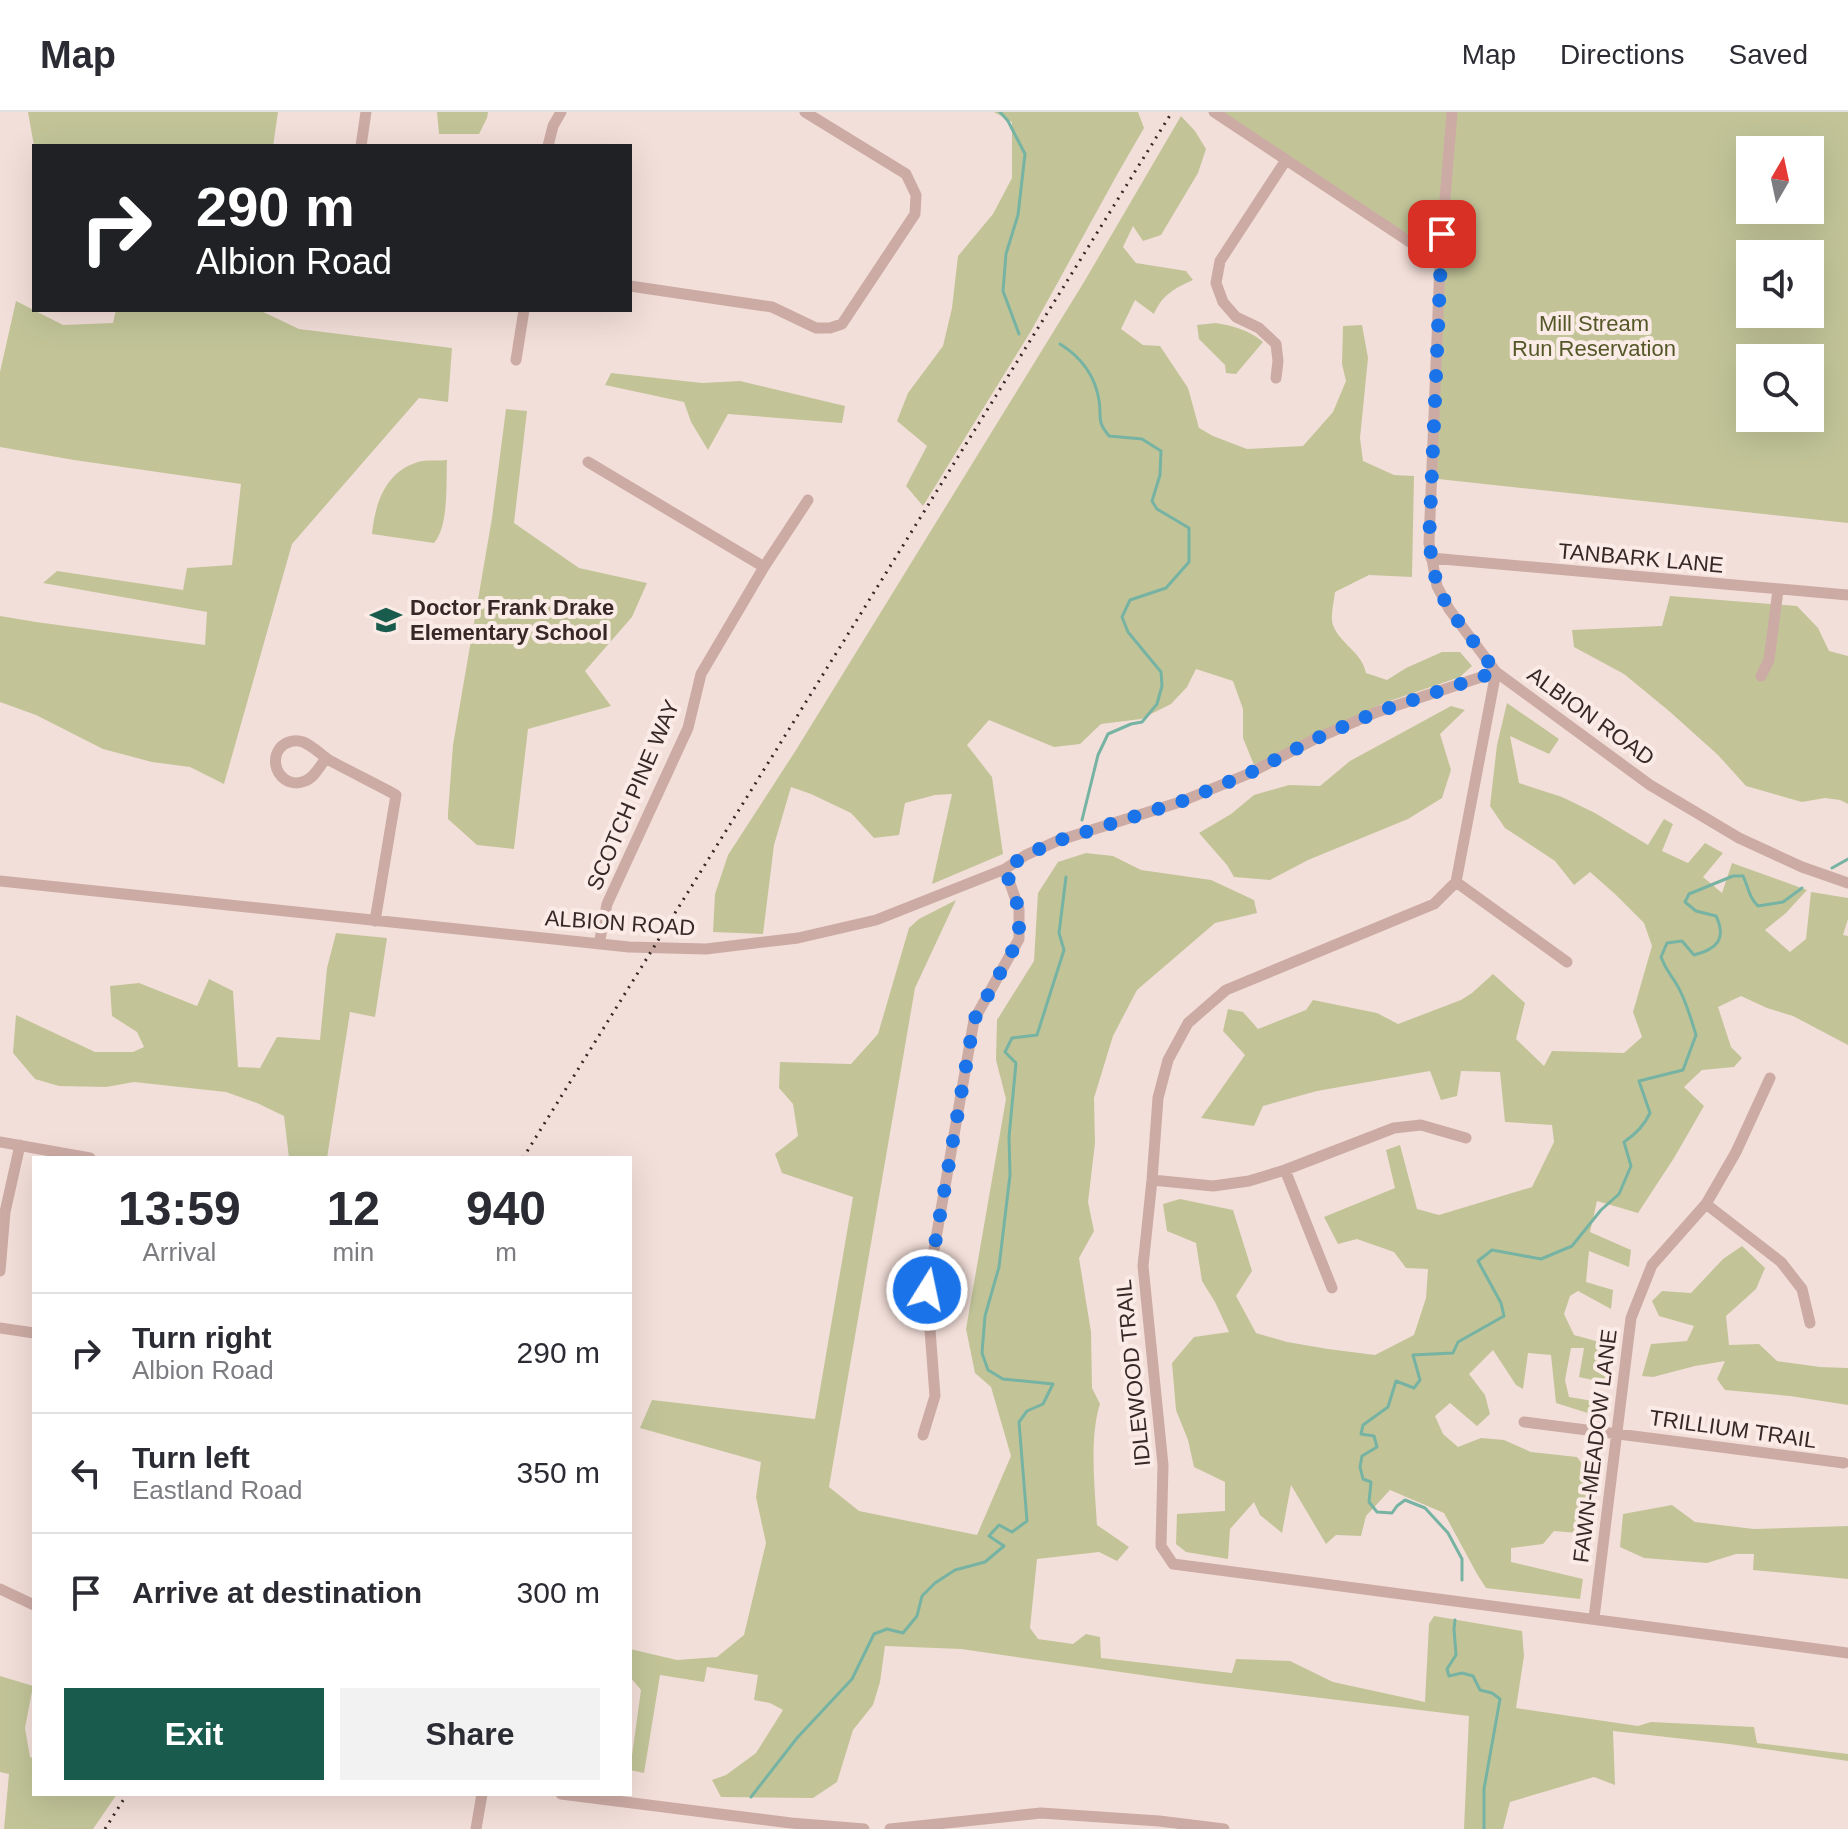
<!DOCTYPE html>
<style>
:root{--surface:#fff;--page:#f2f2f3;--text:#2b2b33;--muted:#7c7c81;--line:#e1e1e2;--accent:#195c4d}
body{margin:0;font-family:Helvetica,sans-serif;background:var(--page);color:var(--text);height:100vh;display:flex;flex-direction:column;font-size:30px;white-space:nowrap}
*{box-sizing:border-box;margin:0}
p{font-size:26px;color:var(--muted)}
.icon{flex:none;width:44px;height:44px;fill:none;stroke:currentColor;stroke-width:2;stroke-linecap:round;stroke-linejoin:round}
.map{position:relative;flex:1;overflow:hidden}
.side{position:absolute;left:32px;top:1044px;width:600px;height:640px;display:flex;flex-direction:column;background:var(--surface);border-radius:0px;box-shadow:0 8px 32px #0002}
.side>*{flex:none}
.hud{position:absolute;left:32px;top:32px;width:600px;height:168px;border-radius:0px;box-shadow:0 8px 32px #0002;background:#202124;color:#fff;overflow:hidden}
.needle{width:52px;rotate:9deg}
.tools{position:absolute;left:1736px;top:24px;display:grid;gap:16px}
.tools a{display:grid;place-items:center;width:88px;height:88px;border-radius:0px;background:var(--surface);box-shadow:0 8px 32px #0002;font-size:40px}
.pin{position:absolute;display:grid;place-items:center;width:68px;height:68px;color:#fff;margin:-34px;border-radius:16px;box-shadow:0 4px 12px #0006}
.me{position:absolute;width:88px;margin:-44px;rotate:10deg;stroke-linejoin:round;filter:drop-shadow(0 0 6px #0008)}
.turn{display:flex;align-items:center;gap:28px;height:168px;padding:0 32px;font-size:36px}
.turn .icon{width:104px;height:104px;stroke-width:2.5}
.turn b{display:block;font-size:56px;line-height:68px}
.eta{display:flex;justify-content:space-evenly;align-items:center;height:136px;text-align:center}
.eta b{font-size:48px;font-weight:700;line-height:56px}
.cta{display:flex;gap:16px;margin-top:auto;padding:16px 32px}
.cta a{flex:1;height:92px;border-radius:0px;background:var(--accent);color:#fff;font-size:32px;font-weight:700;line-height:92px;text-align:center}
.cta a+a{background:var(--page);color:var(--text)}
ul{padding:0;list-style:none}
li{display:flex;align-items:center;gap:24px;height:120px;padding:0 32px;border-top:2px solid var(--line)}
li div{flex:1}
li b{display:block;font-size:30px}
li em{font-style:normal}
header{display:flex;align-items:center;gap:48px;box-sizing:border-box;height:112px;padding:0 40px;background:var(--surface);border-bottom:2px solid var(--line)}
header strong{font-size:38px}
nav{display:flex;gap:44px;margin-inline-start:auto;font-size:28px}
.map>svg:first-child{display:block}
.green{fill:#c2c498;fill-rule:evenodd}
.lines{fill:none;stroke-linecap:round;stroke-linejoin:round}
.stream{stroke:#76b3a3;stroke-width:3}
.minor{stroke:#ccaba4;stroke-width:11}
.rail{stroke:#372726;stroke-width:3;stroke-dasharray:2 6;stroke-linecap:butt}
.route{stroke:#1a73e8;stroke-width:14;stroke-dasharray:0 25.2}
.labels{text-anchor:middle;dominant-baseline:central;stroke-width:8;stroke-linejoin:round;paint-order:stroke}
.park-label{font-size:22px;fill:#545828;stroke:#fbebe6}
.street-label{font-size:22px;fill:#372726;stroke:#fbebe6}
.poi-label{font-size:22px;font-weight:bold;fill:#372726;stroke:#fbebe6;text-anchor:start}
</style>
<header>
<strong>Map</strong>
<nav><a>Map</a><a>Directions</a><a>Saved</a></nav>
</header>
<div class="map">
<svg width="1848" height="1717" viewBox="0 0 1848 1717">
<rect width="100%" height="100%" fill="#f3dfd9"/>
<path class="green" d="M28,0H278L273,34H34Z
M437,0H488L487,6L479,22H439Z
M994,0H1138L1144,16L1118,61L1031,219L923,394L906,374L927,334L897,309L908,281L943,234L952,196L958,144L993,102L1012,66V10Z
M1214,0H1848V411L1429,366L1440,153ZM1750,38H1810V98H1750ZM1750,142H1810V202H1750ZM1750,246H1810V306H1750Z
M1181,4L1195,19L1206,37L1198,61L1161,123L1143,129L1133,114L1123,135L1136,151L1186,159L1193,168C1175,176 1162,183 1154,202L1135,188L1121,217L1143,233L1160,234L1188,276L1199,316L1213,324L1247,337L1303,334L1333,300L1346,269L1342,252L1343,214L1362,213L1368,246L1360,326L1363,349L1394,363L1414,364L1412,465L1369,463L1335,480C1334,490 1330,504 1333,513C1340,532 1362,540 1366,561L1387,568L1406,556L1442,540H1460L1472,554L1460,565L1384,591L1254,653L1243,626V597L1233,569L1196,557L1187,575L1171,592L1141,607L1101,612L1080,632L1054,635L989,608L967,633L992,665L1003,742L932,772L952,682L935,683L905,691L899,723L874,726L851,701L811,682L791,675L774,733L763,822L713,820L715,782L728,743L796,638L1084,170Z
M16,189L63,213L113,211L116,198H259L299,217L452,236L448,290L419,286L292,432L224,672L190,655L152,650L103,637L36,603L0,590V504L36,510L205,533L207,500L43,471L57,459L183,478L187,456L232,453L241,372L74,348L0,335V260Z
M1216,211C1234,214 1249,218 1263,230L1236,262L1226,261L1225,253L1199,227L1197,213Z
M611,261L702,271L740,269L845,294L842,311L728,302L708,338L691,310L684,290L605,273Z
M506,297L527,299L514,411L579,456L647,471L632,505L585,559L611,594L528,617L514,737L477,733L448,707V701L453,633L492,406Z
M447,348C446,371 449,414 434,431L372,422C375,391 386,357 422,349C429,348 439,349 447,348Z
M1670,484L1797,494L1818,516L1829,539L1848,544V692L1840,688L1825,686L1802,690L1746,674L1718,643L1669,599L1624,562L1574,535L1572,518L1662,514Z
M1507,591L1559,627L1549,642L1510,624L1519,671L1562,685L1595,701L1648,733L1664,707L1673,712L1662,739L1688,751L1705,731L1723,741L1703,765L1722,781L1732,751L1807,778L1786,801L1765,818L1790,840L1806,827L1811,780L1848,786V807L1843,823L1848,824V933L1793,904L1767,896L1741,884L1718,895L1731,935L1742,946L1734,955L1702,958L1684,975L1704,994L1674,1046L1638,1101L1597,1089L1590,1120L1631,1138L1629,1155L1589,1139L1586,1170L1613,1178L1611,1197L1578,1179L1570,1184L1564,1202L1574,1223L1614,1234L1606,1271L1579,1265L1584,1236H1571L1565,1268L1569,1285L1599,1290L1594,1303L1556,1291L1551,1243L1528,1241L1523,1277L1516,1273L1493,1238L1469,1262L1485,1283L1490,1302L1477,1314L1450,1291L1435,1304L1443,1322L1458,1335L1481,1326L1504,1328L1531,1340L1577,1345L1586,1357L1590,1422L1554,1419L1543,1432L1511,1436V1450L1583,1467L1580,1487L1486,1476L1477,1462L1444,1401L1390,1378L1366,1404L1361,1424L1336,1423L1326,1432L1291,1373L1282,1421L1260,1403L1254,1390L1230,1417L1228,1447L1186,1440L1176,1432L1177,1402L1225,1399V1370L1194,1355L1188,1328L1176,1298L1172,1251L1194,1225L1229,1220L1215,1190L1202,1169L1196,1131L1167,1119L1163,1092L1180,1087L1233,1098L1252,1159L1236,1184L1256,1221L1287,1230L1328,1237L1375,1243L1414,1223L1426,1186L1428,1157L1406,1156L1394,1140L1357,1127L1338,1132L1324,1105L1395,1076L1386,1038L1400,1033L1417,1097L1439,1103L1532,1075L1554,1030L1552,1013L1505,1010L1500,960L1461,959L1457,984L1441,988L1430,959L1317,979L1263,994L1254,1014L1201,1006L1245,943L1223,919L1228,897L1243,900L1258,917L1306,898L1313,888L1377,901L1398,912L1461,888L1472,881L1493,862L1525,891L1516,927L1544,954L1552,939L1624,941L1642,925L1633,900L1652,834L1644,811L1615,782L1590,760L1574,773L1555,749L1505,716L1490,694L1497,633Z
M1451,594L1465,598L1440,622L1451,658L1442,686L1408,707L1308,748L1270,768L1234,765L1227,753L1199,721L1231,702L1254,683L1289,673L1320,674L1350,649Z
M1086,741L1113,744L1141,758L1211,768L1254,788L1257,801L1215,811L1137,878L1113,924L1094,986L1095,1031L1088,1090L1094,1119L1079,1146L1091,1220L1092,1276L1100,1292C1089,1326 1095,1377 1097,1413L1129,1435L1117,1449L1099,1440L1037,1447L1030,1516L1038,1527L1073,1532L1086,1522L1100,1525L1101,1546L1232,1561L1236,1547L1290,1549L1333,1570L1425,1590L1429,1512L1434,1504L1522,1519L1524,1544L1516,1596L1638,1614L1651,1610L1754,1615L1757,1631L1848,1642V1649L1729,1632L1613,1619L1615,1673L1594,1665L1510,1690L1503,1717H1464L1469,1604L1197,1571L961,1537L885,1534L880,1570L873,1593L853,1618L837,1670L813,1686L721,1685L712,1668L726,1663L756,1641L783,1598L770,1591L754,1588L758,1563L707,1555L704,1570L660,1563L644,1661L630,1658L641,1578L630,1565V1537L677,1548L717,1545L744,1523L766,1431L756,1385L761,1350L640,1316L652,1288L815,1307L853,1085L782,1061L775,1042L798,1024L793,992L779,976L780,950L851,952L878,922L909,816L919,807L956,788L915,876L829,1375L859,1399L977,1423L1011,1344L991,1275L975,1261L966,1217L1006,987L996,948L997,908L1034,849L1038,781L1058,750Z
M336,821L387,826L375,905L350,900L327,1046H289L284,1004L257,991L226,980L134,970L106,975L59,974L35,967L13,941L16,903L95,940H133L144,935L137,920L112,904L110,874L139,871L197,894L209,867L233,879L238,955L260,956L277,925L320,928L327,856Z
M1742,1134L1765,1156L1756,1177L1726,1204L1729,1233L1759,1232L1777,1249L1820,1255L1848,1256V1293L1790,1284L1725,1278L1717,1267L1725,1249L1695,1254L1653,1265L1642,1264L1651,1232L1687,1229L1694,1214L1659,1204L1652,1189L1662,1179L1691,1181L1723,1147Z
M1672,1393L1695,1410L1754,1417L1848,1414V1467L1753,1458L1754,1442H1736L1707,1451L1644,1446L1620,1435L1623,1402Z
M0,1564L33,1574L25,1616L30,1645L34,1647V1682H117L93,1717H4L9,1662L0,1660Z"/>
<g class="lines">
<path class="stream" d="M1000,0L1008,9L1025,42L1018,103L1006,142L1003,179L1019,222
M1060,232C1081,245 1095,264 1099,288C1102,307 1096,308 1109,324L1142,327L1161,339L1160,363L1152,389L1157,397L1189,416V450L1166,476L1130,488L1122,505L1128,520L1161,560L1162,574L1157,592L1142,610L1131,612L1108,622L1098,643L1082,708
M1832,756L1848,747
M1462,1468V1447L1448,1421L1425,1396L1405,1388L1397,1394L1392,1401L1377,1400L1369,1390L1371,1370L1363,1367L1360,1355L1362,1344L1377,1335L1374,1324L1361,1322L1363,1313L1388,1295L1396,1269L1414,1276L1420,1268L1413,1243L1453,1241L1458,1230L1504,1204L1501,1191L1478,1149L1492,1138L1541,1147L1572,1134L1601,1098L1619,1082L1631,1054L1624,1030C1636,1022 1644,1014 1650,1001L1639,969L1683,958L1696,923C1691,907 1686,888 1677,873C1671,862 1666,859 1661,845L1667,831L1682,829L1694,843C1717,837 1727,827 1716,804L1696,799L1685,790L1689,782L1733,764H1743C1749,776 1748,784 1758,794L1783,790L1802,776
M1455,1508L1454,1517L1456,1543L1447,1557L1449,1564L1462,1561L1473,1564L1480,1578L1492,1581L1500,1587L1484,1677V1717
M751,1685L797,1626L852,1567L874,1522L887,1517L903,1521L917,1504L922,1484L935,1471L955,1458L985,1450L1004,1434L989,1424L999,1413L1012,1420L1027,1409L1019,1310L1027,1299L1043,1292L1053,1272L1003,1267L988,1258L982,1241L985,1204L999,1155L1010,1063L1009,1025L1016,951L1005,940L1012,926L1037,923L1064,838L1059,821L1066,765"/>
<path class="minor" d="M1214,0L1440,150
M1452,0L1440,150L1429,431L1437,474L1449,497L1496,560L1650,673L1739,726L1802,755L1848,771
M361,34L366,0
M548,34L553,14L561,0
M630,174L772,195L816,216H830L842,212L915,102L916,83L906,62L805,0
M516,248L524,198
M1276,266L1278,249L1276,232L1259,216L1236,205L1223,190L1216,171L1220,149L1286,48
M588,350L764,455
M1431,446L1848,483
M1496,560L1456,770L1434,792L1226,878L1188,911L1168,948L1158,986L1152,1068L1143,1154L1163,1353L1161,1434L1173,1452L1848,1541
M1761,564L1769,548L1778,478
M326,646C320,654 314,666 305,669C284,678 267,653 280,636C285,630 295,627 303,630C313,634 320,642 329,648C351,660 374,671 396,683L375,809
M0,769L629,835L706,837L798,826L876,808L1005,757L1026,743L1057,729L1180,690L1248,662L1315,627L1377,600L1496,560
M1456,770L1567,850
M599,832L607,792L688,616L701,562L764,455L808,388
M0,1030L90,1046
M1285,1058L1332,1176
M1152,1068L1213,1074L1249,1069L1285,1058L1394,1016L1421,1013L1466,1026
M1706,1092L1781,1150L1802,1177L1810,1211
M0,1159L5,1100L20,1033
M0,1216L34,1221
M1524,1310L1844,1351
M923,1323L935,1284L927,1178L974,908L1019,827V797L1005,757
M0,1477L34,1493
M1594,1506L1631,1206L1652,1153L1706,1092L1736,1040L1770,966
M561,1682L791,1711L864,1717
M476,1717L482,1682
M890,1717L1041,1701L1159,1709L1224,1717"/>
<path class="rail" d="M523,1046L1172,0
M105,1717L127,1682"/>
</g>
<g class="lines">
<path class="route" d="M927,1178L974,908L1019,827V797L1005,757L1026,743L1057,729L1180,690L1248,662L1315,627L1377,600L1496,560L1449,497L1437,474L1429,431L1442,122"/>
</g>
<defs>
<symbol id="school-bare" viewBox="-9 -9 18 18"><path d="M0-5L7-2L0 1L-7-2ZM-4 1L0 2.5L4 1V4Q0 6-4 4Z" fill="#195c4d" stroke="#fbebe6" stroke-width="2.5" paint-order="stroke"/></symbol>
</defs>
<g fill-rule="evenodd">
<use href="#school-bare" x="364" y="486" width="44" height="44"/>
</g>
<g class="labels">
<g class="park-label">
<text x="1594" y="211">Mill Stream<tspan x="1594" dy="25">Run Reservation</tspan></text>
</g>
<g class="street-label">
<text transform="translate(1641 446) rotate(5)">TANBARK LANE</text>
<text transform="translate(1591 604) rotate(36)">ALBION ROAD</text>
<text transform="translate(633 683) rotate(-67)">SCOTCH PINE WAY</text>
<text transform="translate(620 811) rotate(4)">ALBION ROAD</text>
<text transform="translate(1133 1261) rotate(-96)">IDLEWOOD TRAIL</text>
<text transform="translate(1733 1317) rotate(8)">TRILLIUM TRAIL</text>
<text transform="translate(1595 1334) rotate(-83)">FAWN-MEADOW LANE</text>
</g>
<g class="poi-label">
<text x="410" y="495">Doctor Frank Drake<tspan x="410" dy="25">Elementary School</tspan></text>
</g>
</g>
</svg>
<div class="tools">
<a><svg class="needle" viewBox="-14 -14 28 28"><path d="M0-13l5 13h-10z" fill="#e53935"/><path d="M0 13l5-13h-10z" fill="#7c7c81"/></svg></a>
<a><svg class="icon" aria-label="sound" viewBox="0 0 24 24"><path d="M4 9h4l5-4v14l-5-4H4zM17 9q2 3 0 6"/></svg></a>
<a><svg class="icon" aria-label="search" viewBox="0 0 24 24"><circle cx="10" cy="10" r="6"/><path d="M15 15l6 6"/></svg></a>
</div>
<div class="pin" style="left:1442px;top:122px;background:#d93025"><svg class="icon" aria-label="arrive" viewBox="0 0 24 24"><path d="M6 21V4h12l-3 4 3 4H6"/></svg></div>
<svg class="me" style="left:927px;top:1178px" viewBox="-20 -20 40 40"><circle r="17" fill="#1a73e8" stroke="#fff" stroke-width="3"/><path d="M0-11L8 9 0 5-8 9z" fill="#fff"/></svg>
<div class="hud">
<div class="turn"><svg class="icon" aria-label="right" viewBox="0 0 24 24"><path d="M7 20v-9h11M14 6l5 5-5 5"/></svg><div><b>290 m</b>Albion Road</div></div>
</div>
<section class="side">
<div class="eta">
<div><b>13:59</b><p>Arrival</p></div>
<div><b>12</b><p>min</p></div>
<div><b>940</b><p>m</p></div>
</div>
<ul>
<li><svg class="icon" aria-label="right" viewBox="0 0 24 24"><path d="M7 20v-9h11M14 6l5 5-5 5"/></svg><div><b>Turn right</b><p>Albion Road</p></div><em>290 m</em></li>
<li><svg class="icon" aria-label="left" viewBox="0 0 24 24"><path d="M17 20v-9H6M10 6l-5 5 5 5"/></svg><div><b>Turn left</b><p>Eastland Road</p></div><em>350 m</em></li>
<li><svg class="icon" aria-label="arrive" viewBox="0 0 24 24"><path d="M6 21V4h12l-3 4 3 4H6"/></svg><div><b>Arrive at destination</b></div><em>300 m</em></li>
</ul>
<div class="cta"><a>Exit</a><a>Share</a></div>
</section>
</div>
